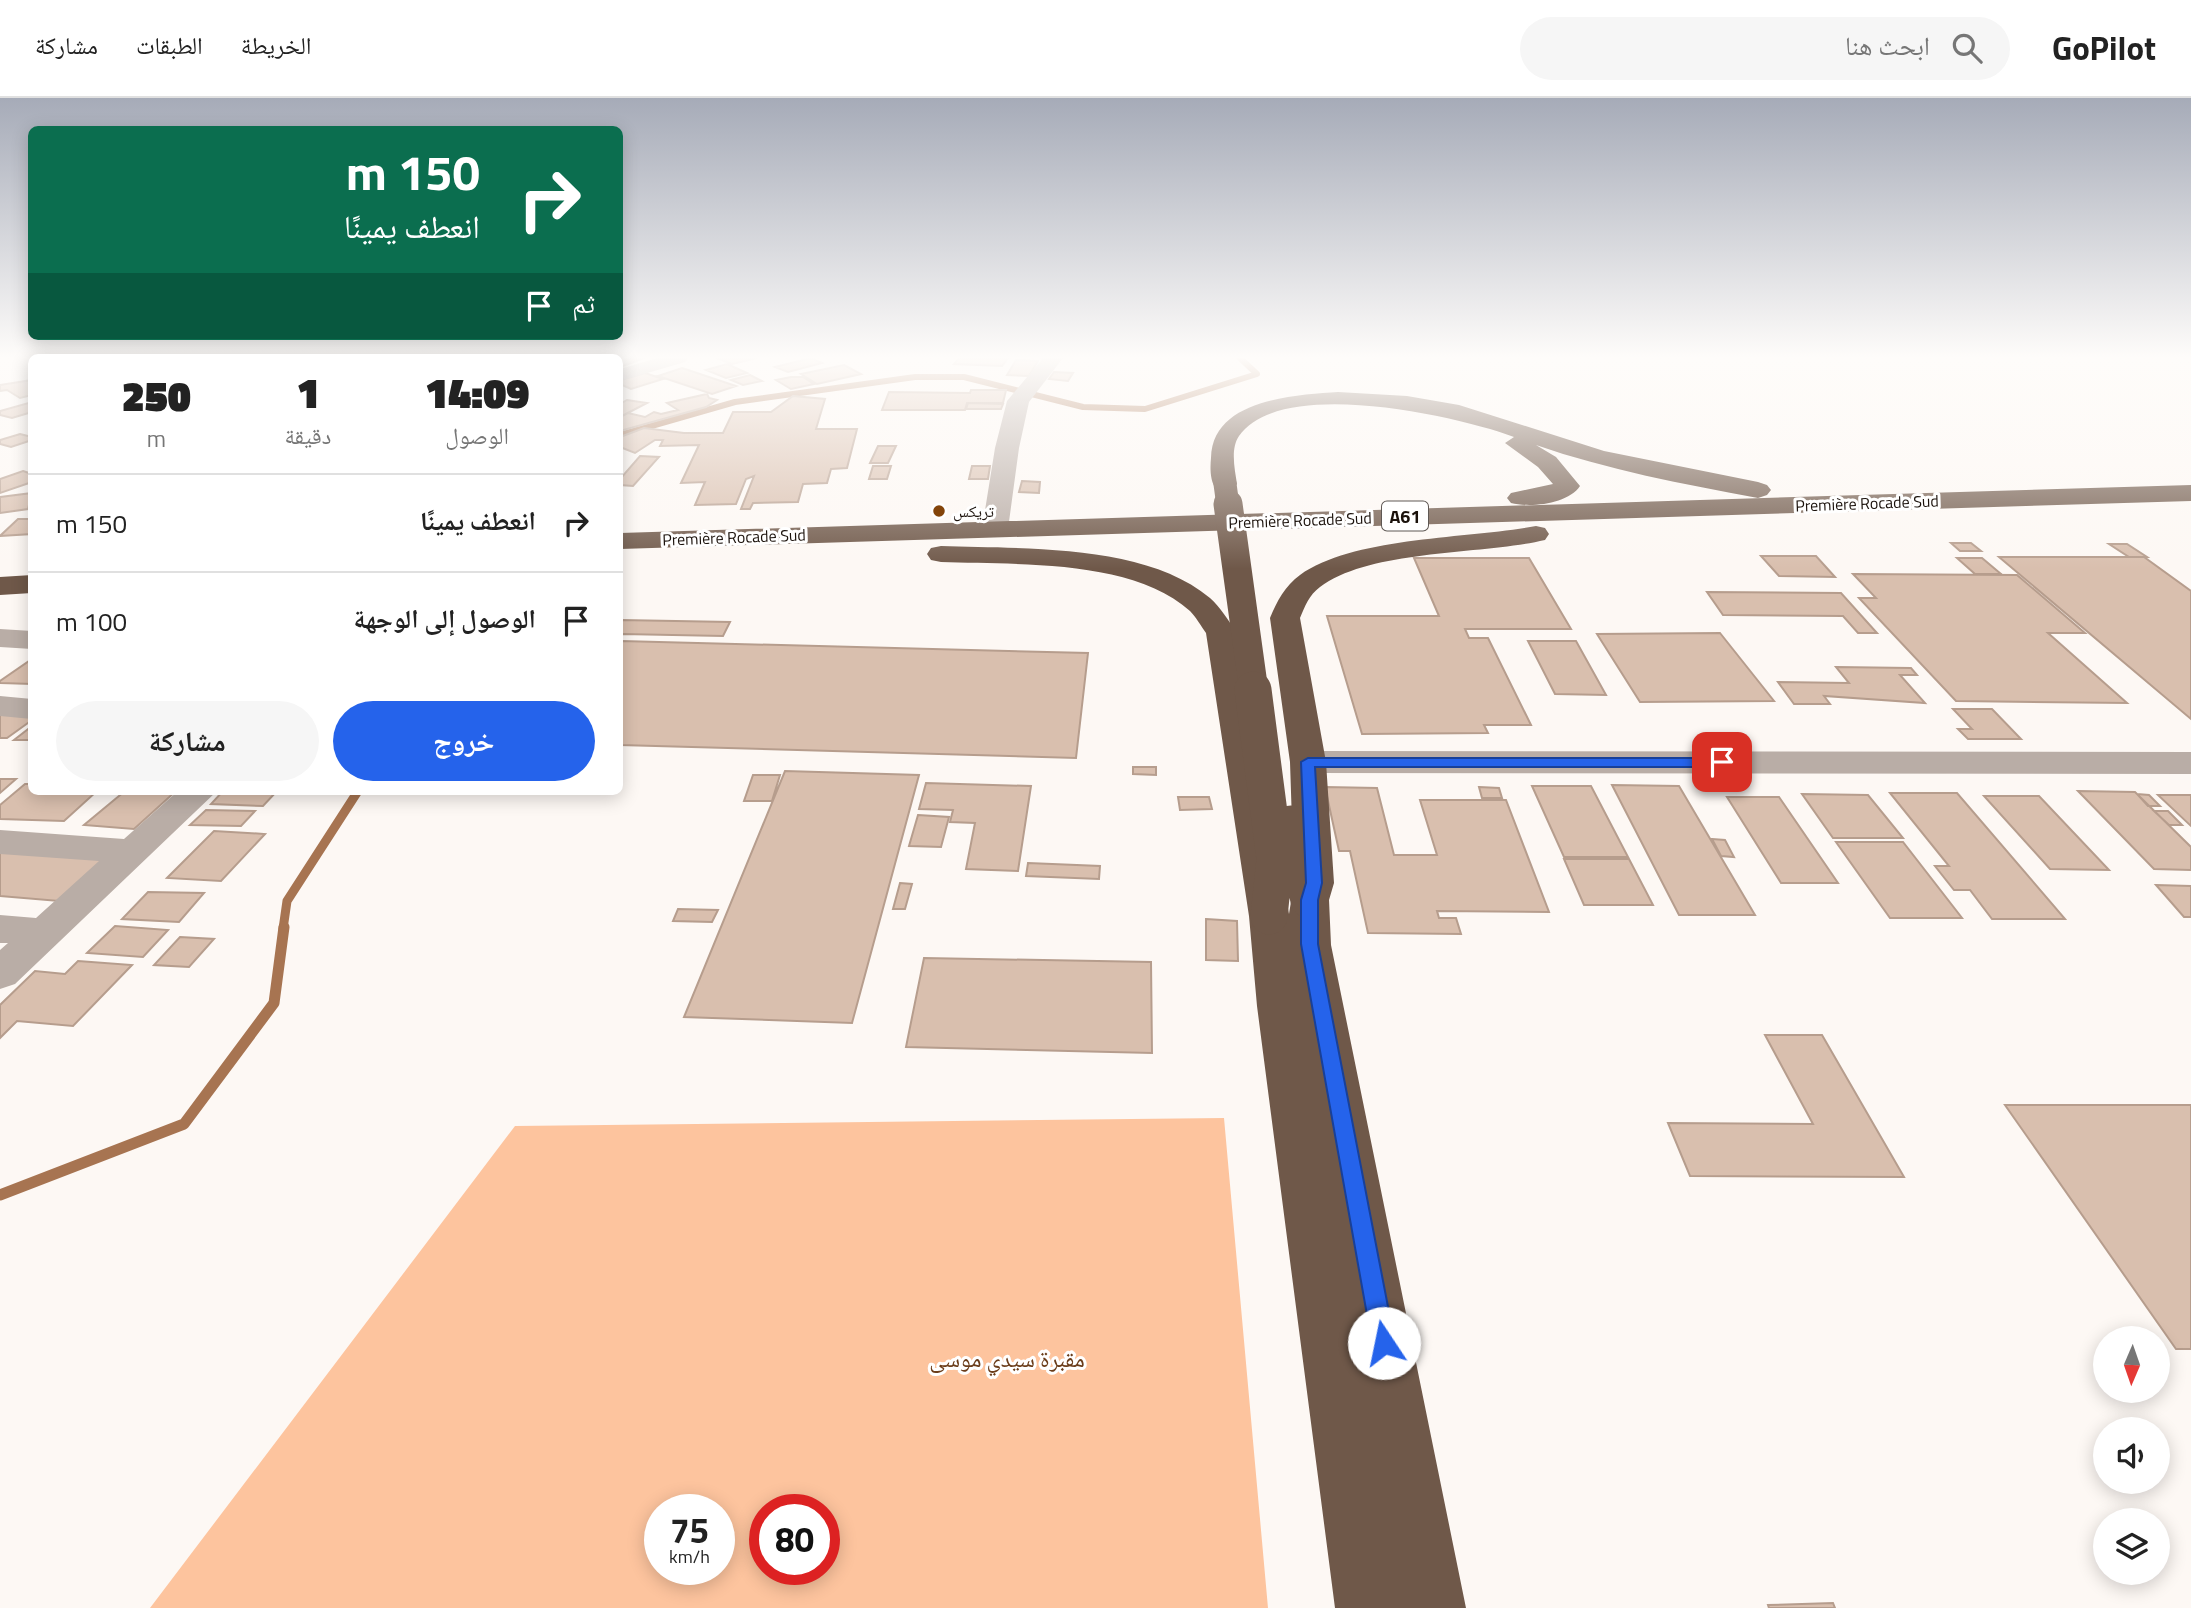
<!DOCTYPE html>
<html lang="ar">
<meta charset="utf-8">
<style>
:root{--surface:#fff;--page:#f6f6f6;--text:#222;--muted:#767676;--line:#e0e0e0;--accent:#2563eb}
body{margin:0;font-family:"Titillium Web","Noto Naskh Arabic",sans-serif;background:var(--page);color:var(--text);direction:rtl;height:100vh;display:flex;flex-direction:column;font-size:26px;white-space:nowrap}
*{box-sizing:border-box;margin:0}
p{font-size:23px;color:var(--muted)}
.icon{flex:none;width:38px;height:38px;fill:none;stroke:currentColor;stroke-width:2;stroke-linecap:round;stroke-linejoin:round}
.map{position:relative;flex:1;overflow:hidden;direction:ltr}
.drawer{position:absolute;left:28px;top:256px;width:595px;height:441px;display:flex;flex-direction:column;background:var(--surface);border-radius:10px;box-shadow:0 4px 18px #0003;direction:rtl}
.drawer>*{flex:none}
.top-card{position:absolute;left:28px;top:28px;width:595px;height:214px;border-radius:10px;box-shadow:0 4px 18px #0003;direction:rtl;background:#0b6e4f;color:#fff;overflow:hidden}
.needle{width:46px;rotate:182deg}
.buttons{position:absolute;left:2093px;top:1228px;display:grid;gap:14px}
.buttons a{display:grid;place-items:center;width:77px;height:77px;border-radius:50%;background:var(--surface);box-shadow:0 4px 18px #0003;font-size:35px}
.speed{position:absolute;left:644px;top:1396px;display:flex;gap:14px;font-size:35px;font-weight:700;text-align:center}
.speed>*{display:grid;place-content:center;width:91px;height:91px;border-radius:50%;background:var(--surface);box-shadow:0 4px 18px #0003;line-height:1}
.speed small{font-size:18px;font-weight:400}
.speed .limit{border:10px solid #d22;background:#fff;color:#111}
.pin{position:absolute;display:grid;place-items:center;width:60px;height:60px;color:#fff;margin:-30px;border-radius:14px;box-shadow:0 4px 10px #0006}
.me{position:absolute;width:77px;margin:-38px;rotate:349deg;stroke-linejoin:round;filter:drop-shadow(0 0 5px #0008)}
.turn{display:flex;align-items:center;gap:24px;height:147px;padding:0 28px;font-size:32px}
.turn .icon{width:91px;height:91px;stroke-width:2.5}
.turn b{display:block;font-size:49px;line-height:60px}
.then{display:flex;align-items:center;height:66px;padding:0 28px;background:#0003;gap:14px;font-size:26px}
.eta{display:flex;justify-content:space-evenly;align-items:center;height:119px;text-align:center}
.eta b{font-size:42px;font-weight:800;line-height:49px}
.cta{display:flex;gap:14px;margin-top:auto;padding:14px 28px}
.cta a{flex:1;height:80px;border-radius:42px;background:var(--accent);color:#fff;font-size:28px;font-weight:800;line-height:80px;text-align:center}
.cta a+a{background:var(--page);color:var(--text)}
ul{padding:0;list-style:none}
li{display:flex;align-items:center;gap:21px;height:98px;padding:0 28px;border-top:2px solid var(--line)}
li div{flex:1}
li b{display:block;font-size:26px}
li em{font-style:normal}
header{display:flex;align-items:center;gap:42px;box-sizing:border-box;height:98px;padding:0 35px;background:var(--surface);border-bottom:2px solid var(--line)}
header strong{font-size:33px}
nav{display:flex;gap:38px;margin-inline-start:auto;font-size:24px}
.search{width:490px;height:63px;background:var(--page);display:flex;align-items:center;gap:18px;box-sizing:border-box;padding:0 24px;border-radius:38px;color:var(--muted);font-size:26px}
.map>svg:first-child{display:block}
.green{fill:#fdc49e;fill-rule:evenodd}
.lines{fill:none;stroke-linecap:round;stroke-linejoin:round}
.stream-far2{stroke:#a77451;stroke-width:6}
.stream-far1{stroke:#a77451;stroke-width:9}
.stream{stroke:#a77451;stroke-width:11}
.building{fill:#d9bfae;stroke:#b69d8d;stroke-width:2}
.minor{fill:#b9ada6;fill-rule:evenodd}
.highway{fill:#6f5849;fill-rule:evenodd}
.highway-bridge-far2{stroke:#6f5849;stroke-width:23}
.highway-bridge-far1{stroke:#6f5849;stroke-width:29}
.highway-bridge{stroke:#6f5849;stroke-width:37}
.route{fill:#2563eb;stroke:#184099;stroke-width:2}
.poi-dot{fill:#83440a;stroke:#fff;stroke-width:2.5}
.labels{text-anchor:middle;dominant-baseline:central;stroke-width:6;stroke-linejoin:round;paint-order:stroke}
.far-street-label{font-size:16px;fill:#1a110b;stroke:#fff}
.far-poi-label{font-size:16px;fill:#1a110b;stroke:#fff;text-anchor:start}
.shield{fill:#fff;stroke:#5f5854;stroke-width:2}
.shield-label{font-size:18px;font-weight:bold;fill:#1a110b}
.near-park-label{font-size:23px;fill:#6b3d1a;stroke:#fff}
</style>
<header>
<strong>GoPilot</strong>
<div class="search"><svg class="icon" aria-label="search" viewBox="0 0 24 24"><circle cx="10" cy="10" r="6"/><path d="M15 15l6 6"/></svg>ابحث هنا</div>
<nav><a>الخريطة</a><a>الطبقات</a><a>مشاركة</a></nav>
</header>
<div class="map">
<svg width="2191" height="1510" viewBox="0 0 2191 1510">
<rect width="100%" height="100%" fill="#fdf8f4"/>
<path class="green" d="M1224,1020L1268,1510H150L515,1028ZM660,1412H719V1472H660ZM765,1412H824V1472H765Z"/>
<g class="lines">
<path class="stream-far2" d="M620,337L735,304L915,279H964L1083,309L1145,311L1257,276L1240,260"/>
<path class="stream-far1" d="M283,831L287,803L358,693"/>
<path class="stream" d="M0,1097L184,1026L274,905L284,829"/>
</g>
<path class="building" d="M620,260H644L620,269Z
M717,260H757L732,266Z
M811,260L822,265L788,274L775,269Z
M959,260H1008L1002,268L954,266Z
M1016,262L1038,263L1029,278L1007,277Z
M727,266L747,275L726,280L706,272Z
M844,267L861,276L817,286L801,276Z
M682,270L736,288L712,296L658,278Z
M1054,274L1073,275L1068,283L1049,281Z
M645,275L663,281L631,291L620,286V282Z
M750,277L762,283L743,287L731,282Z
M791,279H803L814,286L791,291L776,282Z
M32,282V297L20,300L7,292L0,293V287Z
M971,292H1006L1003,305H967L965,312H882L889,294L970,295Z
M707,296L709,300L717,302L706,309L620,333V319L628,315L645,319L654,314L661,316L678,312L667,305Z
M793,298L825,301L816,331H857L847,370L831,371L827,385L803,386L798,404L753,405L750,411H741L754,378L746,381L736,406L695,407L705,384L681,385L699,347L660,348L663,342H655L635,355L620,349V339L644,330L684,335H723L733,314H771Z
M627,302L647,305L620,319V306Z
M32,304V314L12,320L0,317V313Z
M968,305L1003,306L1001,311H966Z
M20,336L32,339V342L11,349L0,346V342Z
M878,348H896L888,365H870Z
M640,358L659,359L633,388L620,387V381Z
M873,368H891L887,381H869Z
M972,368H990L988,381H969Z
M23,373L32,376V384L0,395V381Z
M1022,383L1040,384L1039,395L1019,394Z
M32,395L28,411L0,415V399Z
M18,421H32V436L0,438Z
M1951,445H1971L1981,453H1960Z
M2109,446H2127L2147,459H2129Z
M1761,458H1816L1835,479L1779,478Z
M1999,459H2144L2191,493V621Z
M1414,460H1529L1571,531H1465L1469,540H1488L1531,627H1484L1488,635L1362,636L1327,518H1439Z
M1957,460H1982L2001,476H1975Z
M1853,476L2017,477L2085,535H2048L2127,605L1956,603L1859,500H1876Z
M1707,494L1841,495L1877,535H1858L1843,518L1723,517Z
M620,522L730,524L723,538L622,536L620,540Z
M1720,535L1774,603L1640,604L1597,536Z
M621,543L1088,555L1076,660L620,647Z
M1528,543H1576L1606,597L1555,596Z
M32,561V586L0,585V583Z
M1836,569L1911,570L1917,577H1900L1925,605L1824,598L1830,606H1794L1778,584L1849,585Z
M1953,611H1992L2021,641H1968L1958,631H1972Z
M0,612L32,615V622L7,640H0Z
M32,628V642H14Z
M1133,669H1156V677L1133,676Z
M785,673L919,677L852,925L684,919Z
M753,677H780L772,703H744Z
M0,681H16L0,695Z
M926,685L1031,688L1018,773L966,771L975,725L950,724L953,712L919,711Z
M25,686H32V693H97L64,723L0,721V707Z
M1612,687L1679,688L1755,817H1679Z
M1532,688H1591L1628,759H1564Z
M1325,689L1377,690L1394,757H1437L1420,702H1506L1549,814L1437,813L1439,820H1456L1461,836L1368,835L1350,753H1339Z
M1479,689L1499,690L1502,700H1482Z
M125,693H176L134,731L84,727Z
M223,693H277L263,708L211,706Z
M2078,693L2135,694L2191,749V772L2154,771Z
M1890,695H1957L2065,821H1992L1970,792H1954L1935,768H1949Z
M1802,696L1868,697L1903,740H1833Z
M2137,696L2149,697L2160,708H2148Z
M2158,697H2191V728Z
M1984,698H2039L2109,772L2050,771Z
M1178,699H1209L1212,711L1180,712Z
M1727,699H1779L1838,785H1781Z
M206,712L255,713L241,728L190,727Z
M2154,713H2168L2182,727H2169Z
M918,717L949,719L941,749L909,748Z
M214,733L265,736L221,783L167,780Z
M1712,741L1725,742L1734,759L1721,758Z
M1836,744H1903L1962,820H1890Z
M0,754L114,755L59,803L0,798Z
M1564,761H1629L1653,807H1584Z
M1028,765L1100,768L1099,781L1026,778Z
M900,785L912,786L905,811H893Z
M2156,787L2191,788V819H2184Z
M148,794L204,795L179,824L122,821Z
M678,811L718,812L712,824L673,823Z
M1206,821L1237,823L1238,863L1206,862Z
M115,828L168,832L143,859L87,855Z
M180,839L214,841L189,869L154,867Z
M924,860L1151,864L1152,955L906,949Z
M78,863L132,867L73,928L17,923L0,940V907L35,873L65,876Z
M1765,937H1822L1904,1079L1690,1078L1668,1025L1813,1026Z
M2005,1007H2191V1251H2176Z
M1833,1505L1835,1510H1769L1768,1507Z"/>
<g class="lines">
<path class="minor" d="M657,260H688L685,264L620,283V271Z
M1043,260H1063L1029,304L1019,350L1008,431L1004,437H986L982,431L995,350L1007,303Z
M0,531L32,533V551L0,549Z
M0,598L32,601V621L0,618Z
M1308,653L2191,654V676L1308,675L1296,671L1290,664L1296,657Z
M178,693H217L15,886L0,891V852L8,845H0V817L36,820L99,763L0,756V732L124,741Z"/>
<path class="highway" d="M1338,294L1407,298L1459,307L1604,353L1758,384L1767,387L1771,392L1767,397L1758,400C1683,386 1608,372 1536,347L1556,359L1580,388C1568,406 1531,410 1511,405L1507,400L1511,395L1553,386L1538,369L1505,345L1514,339C1457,318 1281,278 1239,338C1230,351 1235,372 1237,386L1234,391H1216C1210,383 1210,370 1211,360C1212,301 1295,297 1338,294Z
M2191,387V403L620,451V435Z
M1536,428L1545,430L1549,436L1545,442C1482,457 1371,451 1320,489C1309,497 1305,508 1300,520L1326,664L1334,785L1329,802L1331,847L1466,1510H1335L1257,908L1249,818L1206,535C1201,528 1196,519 1190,513C1132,460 1014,467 941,464L931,462L927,456L931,450L941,448C1022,451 1145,445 1210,500C1220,509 1229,523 1236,534L1289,816L1294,785L1290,664L1270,520C1277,503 1285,488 1300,477C1355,438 1469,441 1536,428Z
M32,477V495L0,497V479Z"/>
<path class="highway-bridge-far2" d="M1225,386L1228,408"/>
<path class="highway-bridge-far1" d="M1228,406L1254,594"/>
<path class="highway-bridge" d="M1253,592L1275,761L1269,818
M1291,726L1309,802"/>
</g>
<linearGradient id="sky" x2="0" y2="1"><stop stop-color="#a6abb8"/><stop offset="0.55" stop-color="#fefcfa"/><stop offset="1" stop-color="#fefcfa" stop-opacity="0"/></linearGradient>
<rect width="2191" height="471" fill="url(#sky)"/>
<path class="route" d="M1308,660H1722L1729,664L1722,669H1315L1322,785L1318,802V846L1395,1245L1392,1252L1384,1255L1375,1252L1372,1245L1301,846V802L1306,785L1301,664Z"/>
<circle class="poi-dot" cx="939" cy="413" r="7"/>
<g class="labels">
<g class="far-street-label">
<text transform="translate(1867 405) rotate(-2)">Première Rocade Sud</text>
<text transform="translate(1300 422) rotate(-2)">Première Rocade Sud</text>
<text transform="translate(734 439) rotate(-2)">Première Rocade Sud</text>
</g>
<g class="far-poi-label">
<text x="953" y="413">تريكس</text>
</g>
<rect class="shield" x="1382" y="403.5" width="46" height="29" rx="5"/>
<g class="shield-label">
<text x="1405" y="418">A61</text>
</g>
<g class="near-park-label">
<text x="1007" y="1260">مقبرة سيدي موسى</text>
</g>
</g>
</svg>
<div class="buttons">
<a><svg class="needle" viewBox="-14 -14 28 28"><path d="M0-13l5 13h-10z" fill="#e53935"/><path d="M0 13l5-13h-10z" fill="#767676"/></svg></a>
<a><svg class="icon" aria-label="sound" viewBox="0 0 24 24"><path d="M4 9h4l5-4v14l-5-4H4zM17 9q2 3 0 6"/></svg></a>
<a><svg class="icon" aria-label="layers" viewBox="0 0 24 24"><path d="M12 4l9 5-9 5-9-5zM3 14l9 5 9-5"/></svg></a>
</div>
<div class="speed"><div>75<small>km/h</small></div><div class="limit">80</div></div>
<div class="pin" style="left:1722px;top:664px;background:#d93025"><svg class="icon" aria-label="arrive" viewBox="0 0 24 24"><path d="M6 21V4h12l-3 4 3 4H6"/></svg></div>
<svg class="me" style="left:1384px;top:1245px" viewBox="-20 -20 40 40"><circle r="19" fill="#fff"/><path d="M0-13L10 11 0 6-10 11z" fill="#2563eb"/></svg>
<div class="top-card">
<div class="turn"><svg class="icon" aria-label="right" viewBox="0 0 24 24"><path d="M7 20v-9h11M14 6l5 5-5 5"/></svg><div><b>150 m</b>انعطف يمينًا</div></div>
<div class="then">ثم<svg class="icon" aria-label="arrive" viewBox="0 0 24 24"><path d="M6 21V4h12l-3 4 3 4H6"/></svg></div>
</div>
<section class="drawer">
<div class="eta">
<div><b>14:09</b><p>الوصول</p></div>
<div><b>1</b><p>دقيقة</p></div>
<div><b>250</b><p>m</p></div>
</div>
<ul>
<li><svg class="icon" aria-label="right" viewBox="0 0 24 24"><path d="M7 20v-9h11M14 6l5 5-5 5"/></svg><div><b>انعطف يمينًا</b></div><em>150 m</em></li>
<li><svg class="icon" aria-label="arrive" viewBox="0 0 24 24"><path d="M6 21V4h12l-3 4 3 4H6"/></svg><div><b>الوصول إلى الوجهة</b></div><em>100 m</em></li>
</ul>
<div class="cta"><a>خروج</a><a>مشاركة</a></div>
</section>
</div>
